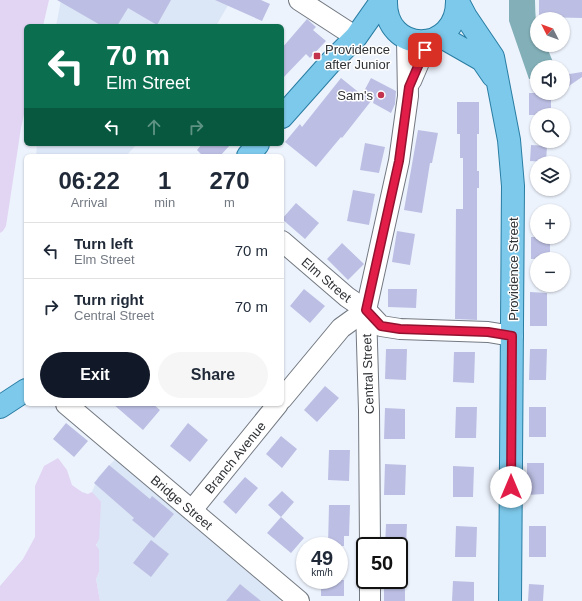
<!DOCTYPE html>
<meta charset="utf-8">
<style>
:root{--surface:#fff;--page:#f6f6f7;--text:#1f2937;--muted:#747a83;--line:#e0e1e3;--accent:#111827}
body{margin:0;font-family:Arial,sans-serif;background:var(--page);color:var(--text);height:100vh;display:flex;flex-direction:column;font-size:15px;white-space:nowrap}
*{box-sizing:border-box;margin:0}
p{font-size:13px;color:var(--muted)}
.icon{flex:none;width:22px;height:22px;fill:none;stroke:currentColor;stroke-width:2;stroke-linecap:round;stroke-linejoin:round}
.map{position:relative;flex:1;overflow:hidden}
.sheet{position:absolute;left:24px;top:154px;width:260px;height:252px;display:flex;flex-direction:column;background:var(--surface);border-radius:6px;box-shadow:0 1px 3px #0004}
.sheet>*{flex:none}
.guide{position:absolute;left:24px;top:24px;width:260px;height:122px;border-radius:6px;box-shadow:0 1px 3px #0004;background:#0b6e4f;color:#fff;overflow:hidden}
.needle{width:26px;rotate:312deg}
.controls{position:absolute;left:530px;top:12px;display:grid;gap:8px}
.controls a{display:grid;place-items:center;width:40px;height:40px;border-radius:50%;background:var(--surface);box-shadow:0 1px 3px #0004;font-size:20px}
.speed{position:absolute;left:296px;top:537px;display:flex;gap:8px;font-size:20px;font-weight:700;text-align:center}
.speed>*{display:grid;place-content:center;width:52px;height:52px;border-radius:50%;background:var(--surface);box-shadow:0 1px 3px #0004;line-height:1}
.speed small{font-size:10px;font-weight:400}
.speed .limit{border:2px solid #111;border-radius:6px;background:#fff;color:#111}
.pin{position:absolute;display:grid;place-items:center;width:34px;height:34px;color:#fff;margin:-17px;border-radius:8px;box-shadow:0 2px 6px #0006}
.me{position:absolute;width:44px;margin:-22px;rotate:0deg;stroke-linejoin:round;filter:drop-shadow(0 0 3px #0008)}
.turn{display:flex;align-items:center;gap:14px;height:84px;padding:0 16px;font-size:18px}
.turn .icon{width:52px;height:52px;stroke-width:2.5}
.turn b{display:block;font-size:28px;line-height:34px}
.lanes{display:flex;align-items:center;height:38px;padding:0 16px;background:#0003;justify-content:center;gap:20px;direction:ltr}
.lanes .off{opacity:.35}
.eta{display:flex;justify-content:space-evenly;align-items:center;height:68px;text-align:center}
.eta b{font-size:24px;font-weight:700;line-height:28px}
.action{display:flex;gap:8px;margin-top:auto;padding:8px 16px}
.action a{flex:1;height:46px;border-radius:24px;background:var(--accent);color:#fff;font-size:16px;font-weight:700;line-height:46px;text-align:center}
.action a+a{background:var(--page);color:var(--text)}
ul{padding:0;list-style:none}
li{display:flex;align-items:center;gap:12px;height:56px;padding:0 16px;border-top:1px solid var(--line)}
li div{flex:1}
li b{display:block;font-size:15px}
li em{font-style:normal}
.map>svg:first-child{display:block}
.built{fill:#dbe6f6}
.green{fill:#e2d5f4}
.water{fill:#82afb8}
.building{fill:#bcbfe3}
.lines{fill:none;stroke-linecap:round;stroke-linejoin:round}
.minor-casing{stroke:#737981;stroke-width:22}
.major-casing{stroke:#297da3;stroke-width:24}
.minor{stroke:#fff;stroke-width:20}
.major{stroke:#7dc9eb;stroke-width:22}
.route-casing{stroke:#92132f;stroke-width:10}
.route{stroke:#e11d48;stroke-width:7}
.poi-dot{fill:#c3334d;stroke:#fff;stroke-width:1.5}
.labels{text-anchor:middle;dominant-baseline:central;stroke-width:3;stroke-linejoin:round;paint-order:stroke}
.poi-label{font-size:13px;fill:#2f3235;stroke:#fff;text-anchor:start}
.street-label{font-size:13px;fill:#2f3235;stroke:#fff}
</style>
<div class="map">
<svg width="582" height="601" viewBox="0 0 582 601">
<rect width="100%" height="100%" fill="#edf3fd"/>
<path class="built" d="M61,0H231L216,26H56Z
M37,144H137L126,156H36Z
M122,452L288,591L279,601H100L96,579L99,572L92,492L98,477Z"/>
<path class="green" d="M0,0H49L43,26H26V105L21,128L6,226L3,231L0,233Z
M58,458L67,470L72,485L82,492L88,494L92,492L101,502L99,539L96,545L99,550V572L96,579L100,601H0V586L23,559L35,537V486L44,466Z"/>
<path class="water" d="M509,0H535C535,15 537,30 537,45H546L555,67H537V78L529,79L509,21Z"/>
<path class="building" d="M57,0H171L157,25L128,8L117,26H102Z
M215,0H261L270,4L262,21Z
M539,0H582V18L539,17Z
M307,19L316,27L313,30L326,41L310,58L306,54L282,79V48Z
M582,72V77L563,90V75Z
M341,78L362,95L371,78L396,91L395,104L391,113L373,103L375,96L342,138L341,137L316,167L285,142L300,124L302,127Z
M529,93H551V115H529Z
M457,102H479V134H477V171H479V188H477V320L455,319L456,209H463V158H460V134H457Z
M418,130L438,133L432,163H430L422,213L404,210Z
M365,143L385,147L379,173L360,170Z
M202,144H231L220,156H203L197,150Z
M531,145L547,146L546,162L530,161Z
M353,190L375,194L369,225L347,221Z
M296,203L319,223L305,239L282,219Z
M397,231L415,234L410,265L392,262Z
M531,237H550V259H531Z
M342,243L364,264L348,280L327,259Z
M304,289L325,306L310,323L290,306Z
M388,289H417L416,308L388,307Z
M530,292L547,293V326H530Z
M386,349H407L406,380L385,379Z
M530,349H547L546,380H529Z
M454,352H475L474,383L453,382Z
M325,386L339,398L317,422L304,410Z
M113,404H153L160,410L143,430Z
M456,407H477L476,438H455Z
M529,407H546V437H529Z
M385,408L405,409V439H384Z
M66,423L88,441L74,457L53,439Z
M188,423L208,440L190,462L170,446Z
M281,436L297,449L282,468L266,454Z
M329,450H350L349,481L328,480Z
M527,463H544V494L527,495Z
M385,464L406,465L405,495H384Z
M109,465L150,499L152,496L174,514L154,538L132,520L134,518L94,483Z
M453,466L474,467L473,497H453Z
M245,477L258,488L236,514L223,502Z
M282,491L294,502L281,517L268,505Z
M329,505H350L349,536H344V546H328Z
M281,517L304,538L291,553L267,533Z
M386,524H407L406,546H385Z
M456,526L477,527L476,557H455Z
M529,526H546V557H529Z
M151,540L169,554L151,577L133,563Z
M321,580H344V596H321Z
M453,581L474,582V601H452Z
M240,584L261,601H226Z
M529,584L544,585L543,601H528Z
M384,585H405V601H384Z"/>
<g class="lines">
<defs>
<g id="minor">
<path d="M299,0L356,37"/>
<path d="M411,81L420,60L431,40"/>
<path id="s1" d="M282,241L347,297L366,310L381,326L400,329L488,332L513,336"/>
<path d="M282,399L341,328L366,310"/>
<path id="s2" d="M66,404L299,601"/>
<path id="s3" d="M192,510L278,404"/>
<path d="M370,546L369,411L366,310L399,161L408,96L407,39"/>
<path d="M370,580V601"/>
</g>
<path id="major" d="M386,0C384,55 458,55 457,0
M457,0L466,17L493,57L509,140L513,186L510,601
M440,36L482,60L493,76
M282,117L330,63L356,37L382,0
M248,156L258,144
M0,407L26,390"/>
</defs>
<use href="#minor" class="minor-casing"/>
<use href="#major" class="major-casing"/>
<use href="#minor" class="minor"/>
<use href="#major" class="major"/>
</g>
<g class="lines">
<defs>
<path id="route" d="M425,50L409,87L399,161L366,310L381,326L400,329L488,332L512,336L511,487"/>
</defs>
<use href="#route" class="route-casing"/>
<use href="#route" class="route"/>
</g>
<g class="poi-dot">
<rect x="313" y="52" width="8" height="8" rx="2"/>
<circle cx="381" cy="95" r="4"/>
</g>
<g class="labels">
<g class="poi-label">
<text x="325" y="49">Providence<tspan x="325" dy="15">after Junior</tspan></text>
<text x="373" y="95" text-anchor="end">Sam's</text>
</g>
<g class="street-label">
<text transform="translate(513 269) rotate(-90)">Providence Street</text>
<text stroke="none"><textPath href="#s1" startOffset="59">Elm Street</textPath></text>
<text transform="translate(368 374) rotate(-92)">Central Street</text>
<text stroke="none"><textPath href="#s3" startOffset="68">Branch Avenue</textPath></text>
<text stroke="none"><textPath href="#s2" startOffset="152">Bridge Street</textPath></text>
</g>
</g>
</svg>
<div class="controls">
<a><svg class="needle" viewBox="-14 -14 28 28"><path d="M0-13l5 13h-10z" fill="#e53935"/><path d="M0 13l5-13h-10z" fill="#747a83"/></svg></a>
<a><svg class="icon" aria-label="sound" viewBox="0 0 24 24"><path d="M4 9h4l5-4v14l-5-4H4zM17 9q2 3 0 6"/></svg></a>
<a><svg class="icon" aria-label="search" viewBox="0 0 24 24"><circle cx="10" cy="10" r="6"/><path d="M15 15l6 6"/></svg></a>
<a><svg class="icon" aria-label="layers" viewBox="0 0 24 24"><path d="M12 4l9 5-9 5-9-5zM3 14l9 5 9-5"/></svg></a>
<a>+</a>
<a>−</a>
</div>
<div class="speed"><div>49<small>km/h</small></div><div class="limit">50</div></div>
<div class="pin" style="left:425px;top:50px;background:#d93025"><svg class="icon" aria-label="arrive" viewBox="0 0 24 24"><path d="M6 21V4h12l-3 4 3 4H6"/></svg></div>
<svg class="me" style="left:511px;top:487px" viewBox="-20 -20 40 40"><circle r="19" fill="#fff"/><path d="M0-13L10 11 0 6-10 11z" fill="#e11d48"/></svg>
<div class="guide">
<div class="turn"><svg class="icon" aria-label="left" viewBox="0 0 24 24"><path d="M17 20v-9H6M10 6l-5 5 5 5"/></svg><div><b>70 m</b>Elm Street</div></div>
<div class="lanes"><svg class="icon" aria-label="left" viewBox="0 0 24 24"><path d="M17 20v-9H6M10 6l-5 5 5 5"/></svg><svg class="icon off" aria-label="ahead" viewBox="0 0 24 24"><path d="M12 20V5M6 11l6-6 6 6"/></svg><svg class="icon off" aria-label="right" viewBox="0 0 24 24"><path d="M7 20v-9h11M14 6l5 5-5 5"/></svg></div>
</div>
<section class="sheet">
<div class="eta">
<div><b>06:22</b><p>Arrival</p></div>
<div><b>1</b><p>min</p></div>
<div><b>270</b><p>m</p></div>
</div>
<ul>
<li><svg class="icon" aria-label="left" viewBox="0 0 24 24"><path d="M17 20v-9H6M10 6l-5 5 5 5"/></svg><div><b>Turn left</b><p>Elm Street</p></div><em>70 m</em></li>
<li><svg class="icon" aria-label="right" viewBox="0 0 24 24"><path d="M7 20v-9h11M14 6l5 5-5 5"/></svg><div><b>Turn right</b><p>Central Street</p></div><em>70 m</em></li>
</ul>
<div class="action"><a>Exit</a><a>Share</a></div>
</section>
</div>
